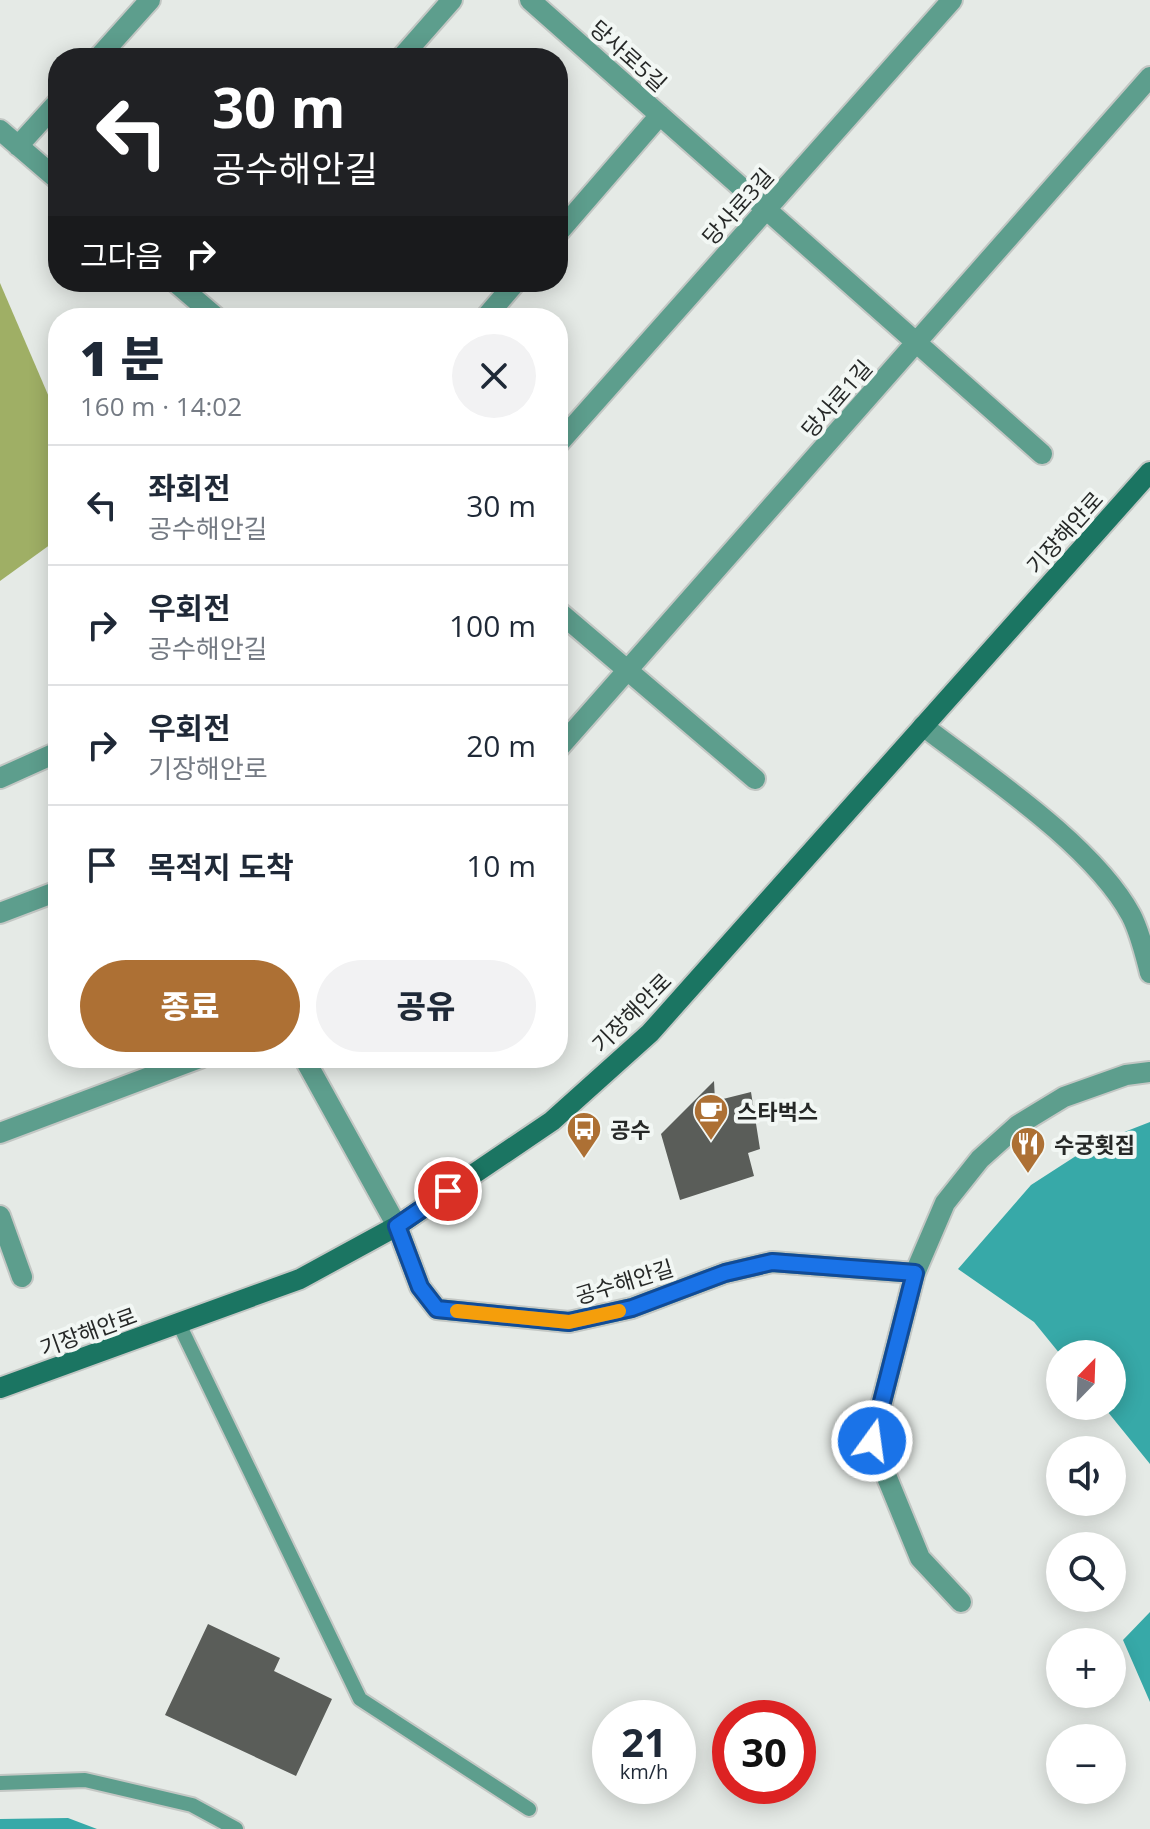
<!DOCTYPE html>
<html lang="ko">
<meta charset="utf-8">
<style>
:root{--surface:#fff;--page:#f2f2f3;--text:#1f2937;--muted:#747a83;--line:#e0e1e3;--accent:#ad7034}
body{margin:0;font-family:"Open Sans","Noto Sans KR",sans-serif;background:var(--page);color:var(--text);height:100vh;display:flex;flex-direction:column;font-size:30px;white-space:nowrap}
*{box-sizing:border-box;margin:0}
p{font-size:26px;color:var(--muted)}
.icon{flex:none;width:44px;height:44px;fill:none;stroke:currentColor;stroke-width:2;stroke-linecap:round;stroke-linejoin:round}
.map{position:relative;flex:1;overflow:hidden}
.side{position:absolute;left:48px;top:308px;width:520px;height:760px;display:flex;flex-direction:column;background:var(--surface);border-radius:32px;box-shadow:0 4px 20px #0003}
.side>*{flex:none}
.guide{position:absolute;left:48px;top:48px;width:520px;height:244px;border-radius:32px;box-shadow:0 4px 20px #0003;background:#202124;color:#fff;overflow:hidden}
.needle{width:52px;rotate:23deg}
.controls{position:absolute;left:1046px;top:1340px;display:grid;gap:16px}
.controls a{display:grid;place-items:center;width:80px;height:80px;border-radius:50%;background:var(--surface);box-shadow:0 4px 20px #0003;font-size:40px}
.speed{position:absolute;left:592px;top:1700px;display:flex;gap:16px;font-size:40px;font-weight:700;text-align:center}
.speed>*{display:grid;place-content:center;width:104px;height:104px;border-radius:50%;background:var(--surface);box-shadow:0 4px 20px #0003;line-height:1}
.speed small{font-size:20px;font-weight:400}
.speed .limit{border:12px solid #d22;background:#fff;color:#111}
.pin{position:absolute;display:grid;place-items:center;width:68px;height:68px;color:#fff;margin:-34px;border:4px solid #fff;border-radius:50%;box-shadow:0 2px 8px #0007}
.me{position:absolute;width:88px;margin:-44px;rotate:14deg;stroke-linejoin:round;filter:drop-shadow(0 0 6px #0008)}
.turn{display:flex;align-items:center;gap:28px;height:168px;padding:0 32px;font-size:36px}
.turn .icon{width:104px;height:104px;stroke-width:2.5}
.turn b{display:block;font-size:56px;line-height:68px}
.then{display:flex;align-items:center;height:76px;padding:0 32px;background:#0003;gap:16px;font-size:30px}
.round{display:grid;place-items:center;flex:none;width:84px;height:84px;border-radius:42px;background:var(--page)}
.head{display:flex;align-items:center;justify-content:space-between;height:136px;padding:0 32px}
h1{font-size:48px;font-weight:800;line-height:60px}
.action{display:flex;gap:16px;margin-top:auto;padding:16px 32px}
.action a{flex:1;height:92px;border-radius:48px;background:var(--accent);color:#fff;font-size:32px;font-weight:800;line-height:92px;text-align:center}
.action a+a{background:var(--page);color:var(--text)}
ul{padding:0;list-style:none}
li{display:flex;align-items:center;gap:24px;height:120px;padding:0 32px;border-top:2px solid var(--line)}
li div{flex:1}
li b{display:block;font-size:30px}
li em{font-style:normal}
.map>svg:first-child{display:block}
.forest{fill:#9faf65}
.water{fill:#37a9a8}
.building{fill:#5a5d59}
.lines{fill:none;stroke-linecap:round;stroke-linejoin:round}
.service-casing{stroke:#c3c7c4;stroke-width:18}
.minor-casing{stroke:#c3c7c4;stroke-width:24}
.secondary-casing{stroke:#c3c7c4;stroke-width:24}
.service{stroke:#5d9e8d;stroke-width:14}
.minor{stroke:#5d9e8d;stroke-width:20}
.secondary{stroke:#1b7562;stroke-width:20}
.route-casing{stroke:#114b97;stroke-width:20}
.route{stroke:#1a73e8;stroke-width:14}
.slow{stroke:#f59e0b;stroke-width:14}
.labels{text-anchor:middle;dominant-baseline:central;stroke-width:8;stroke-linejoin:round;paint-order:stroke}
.street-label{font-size:22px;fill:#262827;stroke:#f2f7f4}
.poi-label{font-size:22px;font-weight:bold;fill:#262827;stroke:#f2f7f4;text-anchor:start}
</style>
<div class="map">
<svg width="1150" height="1829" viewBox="0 0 1150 1829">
<rect width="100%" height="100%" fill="#e5eae6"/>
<path class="forest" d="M0,283L58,418V539L0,581Z"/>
<path class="water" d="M1150,1122V1464L1103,1406H1112V1354H1060L1034,1322L958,1269L1031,1185L1096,1143Z
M1150,1612V1702L1123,1640Z
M68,1818L97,1829H0V1819Z"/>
<path class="building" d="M714,1081L715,1101L751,1092L760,1149L748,1153L754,1176L680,1200L661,1134Z
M208,1624L280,1658L274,1671L332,1699L296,1776L165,1715Z"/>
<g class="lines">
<defs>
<path id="service" d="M179,1324L360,1699L529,1809
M0,1783L85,1780L192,1805L236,1829"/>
<path id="minor" d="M530,0L1042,454
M98,58L150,0
M401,58L452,0
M0,130L58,180
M18,146L58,102
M558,233L660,115
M175,282L217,318
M485,318L516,282
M558,444L952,0
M558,611L755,779
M923,726C987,775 1093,845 1131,915C1140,932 1145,954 1150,973
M558,749L1150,77
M0,778L58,752
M0,913L58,891
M304,1058L397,1226L420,1287L437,1309L569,1322L632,1308L725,1273L772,1262L915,1273
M0,1133L200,1058
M0,1216L22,1277
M961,1602L920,1558L872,1441L915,1273L945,1203L980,1159L1018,1125L1064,1097L1126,1075L1150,1072"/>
<path id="secondary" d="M0,1388L300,1279L397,1226L552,1121L650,1033L1150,472"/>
</defs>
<use href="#service" class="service-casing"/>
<use href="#minor" class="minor-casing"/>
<use href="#secondary" class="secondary-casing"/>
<use href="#service" class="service"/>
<use href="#minor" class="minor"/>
<use href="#secondary" class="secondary"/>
</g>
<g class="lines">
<defs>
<path id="route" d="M448,1191L397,1226L420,1287L437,1309L569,1322L632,1308L725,1273L772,1262L915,1273L872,1441"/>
</defs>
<use href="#route" class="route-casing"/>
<use href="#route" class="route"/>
<path class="slow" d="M457,1311L569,1322L619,1311"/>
</g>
<defs>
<symbol id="cafe-pin" viewBox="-11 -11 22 30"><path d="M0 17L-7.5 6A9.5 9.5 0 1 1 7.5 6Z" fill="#ad7034" stroke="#f2f7f4"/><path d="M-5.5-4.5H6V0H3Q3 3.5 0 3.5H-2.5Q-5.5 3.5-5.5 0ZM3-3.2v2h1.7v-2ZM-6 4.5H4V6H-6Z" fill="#fff"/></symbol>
<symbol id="bus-pin" viewBox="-11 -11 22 30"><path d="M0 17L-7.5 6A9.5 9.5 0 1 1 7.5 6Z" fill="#ad7034" stroke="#f2f7f4"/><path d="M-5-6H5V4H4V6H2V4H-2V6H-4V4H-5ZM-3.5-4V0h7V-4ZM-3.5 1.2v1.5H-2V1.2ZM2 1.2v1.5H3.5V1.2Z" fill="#fff"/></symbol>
<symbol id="restaurant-pin" viewBox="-11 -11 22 30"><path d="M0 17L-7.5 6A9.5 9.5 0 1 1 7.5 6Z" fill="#ad7034" stroke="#f2f7f4"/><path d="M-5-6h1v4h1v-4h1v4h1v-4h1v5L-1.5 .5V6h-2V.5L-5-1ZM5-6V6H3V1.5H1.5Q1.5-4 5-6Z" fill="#fff"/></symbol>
</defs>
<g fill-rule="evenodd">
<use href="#cafe-pin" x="691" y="1091" width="40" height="54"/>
<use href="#bus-pin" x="564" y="1109" width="40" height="54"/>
<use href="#restaurant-pin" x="1008" y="1124" width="40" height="54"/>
</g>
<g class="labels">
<g class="street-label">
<text transform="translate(629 55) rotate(42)">당사로5길</text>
<text transform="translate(737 206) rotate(-48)">당사로3길</text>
<text transform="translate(836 398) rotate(-49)">당사로1길</text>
<text transform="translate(1064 532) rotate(-48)">기장해안로</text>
<text transform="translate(631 1012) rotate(-45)">기장해안로</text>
<text transform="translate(624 1281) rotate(-17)">공수해안길</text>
<text transform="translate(88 1331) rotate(-20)">기장해안로</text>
</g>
<g class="poi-label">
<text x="737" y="1111">스타벅스</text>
<text x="610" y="1129">공수</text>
<text x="1054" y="1144">수궁횟집</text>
</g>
</g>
</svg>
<div class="controls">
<a><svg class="needle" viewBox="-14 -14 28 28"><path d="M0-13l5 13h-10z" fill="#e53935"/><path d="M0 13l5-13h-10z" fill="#747a83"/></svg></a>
<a><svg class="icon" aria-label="sound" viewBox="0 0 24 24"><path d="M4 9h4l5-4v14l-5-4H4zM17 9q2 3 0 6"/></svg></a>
<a><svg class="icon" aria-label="search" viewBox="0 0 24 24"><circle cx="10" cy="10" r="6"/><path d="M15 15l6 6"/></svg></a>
<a>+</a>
<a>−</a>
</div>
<div class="speed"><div>21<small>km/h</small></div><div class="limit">30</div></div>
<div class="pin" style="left:448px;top:1191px;background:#d93025"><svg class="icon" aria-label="arrive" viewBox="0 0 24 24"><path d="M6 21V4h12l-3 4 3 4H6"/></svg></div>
<svg class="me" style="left:872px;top:1441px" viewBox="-20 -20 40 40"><circle r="17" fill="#1a73e8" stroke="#fff" stroke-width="3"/><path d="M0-11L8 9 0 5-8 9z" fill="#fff"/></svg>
<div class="guide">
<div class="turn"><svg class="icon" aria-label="left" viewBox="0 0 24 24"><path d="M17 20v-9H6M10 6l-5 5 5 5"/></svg><div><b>30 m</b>공수해안길</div></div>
<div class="then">그다음<svg class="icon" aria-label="right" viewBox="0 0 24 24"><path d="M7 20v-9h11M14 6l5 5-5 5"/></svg></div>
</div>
<section class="side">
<div class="head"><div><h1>1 분</h1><p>160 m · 14:02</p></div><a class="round"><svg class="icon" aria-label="close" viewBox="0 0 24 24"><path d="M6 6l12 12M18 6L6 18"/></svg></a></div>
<ul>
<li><svg class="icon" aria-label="left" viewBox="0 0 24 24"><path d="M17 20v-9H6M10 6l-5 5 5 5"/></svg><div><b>좌회전</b><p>공수해안길</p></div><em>30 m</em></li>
<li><svg class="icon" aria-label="right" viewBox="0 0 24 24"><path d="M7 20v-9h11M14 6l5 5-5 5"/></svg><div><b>우회전</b><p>공수해안길</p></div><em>100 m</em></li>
<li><svg class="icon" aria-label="right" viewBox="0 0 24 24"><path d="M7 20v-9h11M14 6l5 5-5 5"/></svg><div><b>우회전</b><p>기장해안로</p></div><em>20 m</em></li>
<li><svg class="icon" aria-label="arrive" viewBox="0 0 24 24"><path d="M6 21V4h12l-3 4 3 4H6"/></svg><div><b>목적지 도착</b></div><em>10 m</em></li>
</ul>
<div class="action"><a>종료</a><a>공유</a></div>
</section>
</div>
